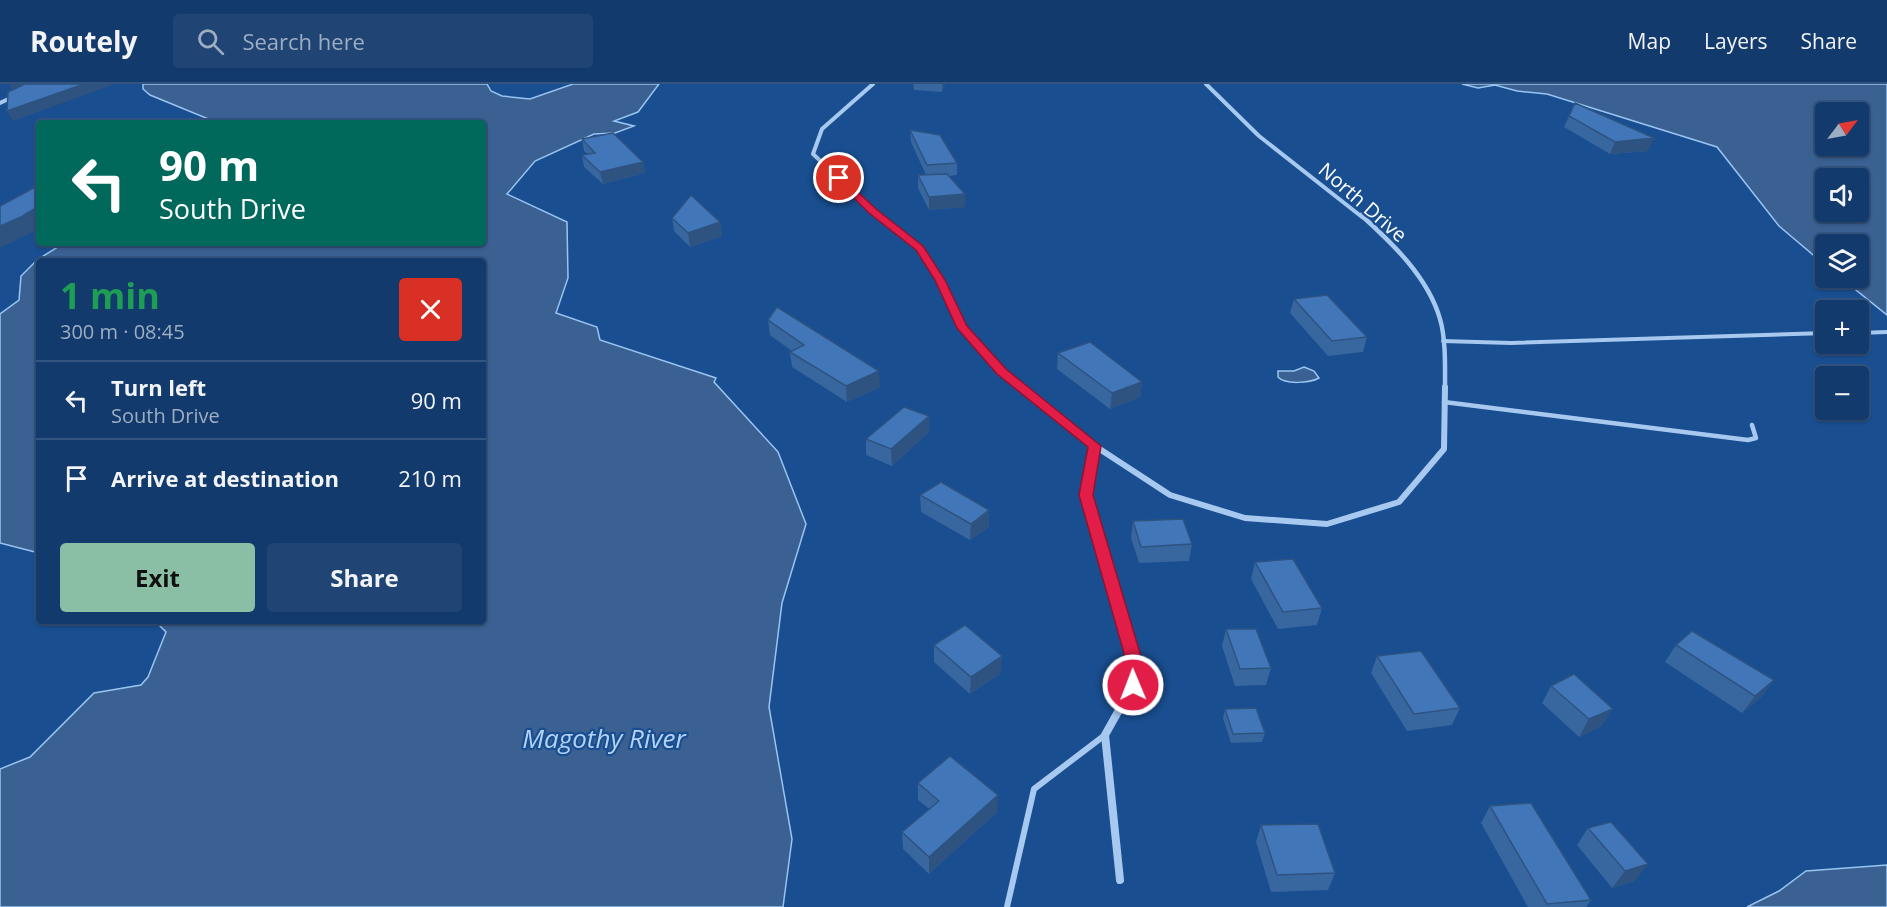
<!DOCTYPE html>
<meta charset="utf-8">
<style>
:root{--surface:#133a6c;--page:#204574;--text:#f1f3f6;--muted:#9dadc2;--line:#32547f;--accent:#8abfa5}
body{margin:0;font-family:"Open Sans",sans-serif;background:var(--page);color:var(--text);height:100vh;display:flex;flex-direction:column;font-size:22px;white-space:nowrap}
*{box-sizing:border-box;margin:0}
p{font-size:20px;color:var(--muted)}
.icon{flex:none;width:33px;height:33px;fill:none;stroke:currentColor;stroke-width:2;stroke-linecap:round;stroke-linejoin:round}
.map{position:relative;flex:1;overflow:hidden}
.panel{position:absolute;left:36px;top:174px;width:450px;height:366px;display:flex;flex-direction:column;background:var(--surface);border-radius:6px;box-shadow:0 2px 4px #0004,0 0 0 2px var(--line)}
.panel>*{flex:none}
.guide{position:absolute;left:36px;top:36px;width:450px;height:126px;border-radius:6px;box-shadow:0 2px 4px #0004,0 0 0 2px var(--line);background:#00695c;color:#fff;overflow:hidden}
.needle{width:39px;rotate:58deg}
.buttons{position:absolute;left:1815px;top:18px;display:grid;gap:12px}
.buttons a{display:grid;place-items:center;width:54px;height:54px;border-radius:6px;background:var(--surface);box-shadow:0 2px 4px #0004,0 0 0 2px var(--line);font-size:30px}
.pin{position:absolute;display:grid;place-items:center;width:51px;height:51px;color:#fff;margin:-26px;border:3px solid #fff;border-radius:50%;box-shadow:0 2px 6px #0007}
.me{position:absolute;width:66px;margin:-33px;rotate:359deg;stroke-linejoin:round;filter:drop-shadow(0 0 4px #0008)}
.turn{display:flex;align-items:center;gap:21px;height:126px;padding:0 24px;font-size:27px}
.turn .icon{width:78px;height:78px;stroke-width:2.5}
.turn b{display:block;font-size:42px;line-height:51px}
.round{display:grid;place-items:center;flex:none;width:63px;height:63px;border-radius:6px;background:var(--page)}
.head{display:flex;align-items:center;justify-content:space-between;height:102px;padding:0 24px}
h1{font-size:36px;font-weight:700;line-height:45px;color:#1e9e55}
.cta{display:flex;gap:12px;margin-top:auto;padding:12px 24px}
.cta a{flex:1;height:69px;border-radius:6px;background:var(--accent);color:#111;font-size:24px;font-weight:700;line-height:69px;text-align:center}
.cta a+a{background:var(--page);color:var(--text)}
ul{padding:0;list-style:none}
li{display:flex;align-items:center;gap:18px;height:78px;padding:0 24px;border-top:2px solid var(--line)}
li div{flex:1}
li b{display:block;font-size:22px}
li em{font-style:normal}
header{display:flex;align-items:center;gap:36px;box-sizing:border-box;height:84px;padding:0 30px;background:var(--surface);border-bottom:2px solid var(--line)}
header strong{font-size:28px}
nav{display:flex;gap:33px;margin-inline-start:auto;font-size:21px}
.search{width:420px;height:54px;background:var(--page);display:flex;align-items:center;gap:15px;box-sizing:border-box;padding:0 21px;border-radius:6px;color:var(--muted);font-size:22px}
.map>svg:first-child{display:block}
.water{fill:#3a6191;stroke:#99c3f1;stroke-width:1.5;fill-rule:evenodd}
.lines{fill:none;stroke-linecap:round;stroke-linejoin:round}
.service-far2{stroke:#a7c8ef;stroke-width:4}
.service-far1{stroke:#a7c8ef;stroke-width:4.5}
.service{stroke:#a7c8ef;stroke-width:6}
.minor-far3{stroke:#a7c8ef;stroke-width:4}
.minor-far2{stroke:#a7c8ef;stroke-width:4.5}
.minor-far1{stroke:#a7c8ef;stroke-width:6}
.minor{stroke:#a7c8ef;stroke-width:8}
.wall{fill:#38669e}
.shaded-wall{fill:#2e5381}
.building{fill:#4177b8;stroke:#2e5381;stroke-width:1.5}
.route{fill:#e11d48;stroke:#92132f;stroke-width:1.5}
.labels{text-anchor:middle;dominant-baseline:central;stroke-width:4.5;stroke-linejoin:round;paint-order:stroke}
.street-label{font-size:20px;fill:#fff;stroke:#194e90}
.near-water-label{font-size:26px;font-style:italic;fill:#b3d2f6;stroke:#194e90}
</style>
<header>
<strong>Routely</strong>
<div class="search"><svg class="icon" aria-label="search" viewBox="0 0 24 24"><circle cx="10" cy="10" r="6"/><path d="M15 15l6 6"/></svg>Search here</div>
<nav><a>Map</a><a>Layers</a><a>Share</a></nav>
</header>
<div class="map">
<svg width="1887" height="823" viewBox="0 0 1887 823">
<rect width="100%" height="100%" fill="#194e90"/>
<path class="water" d="M143,0H487L491,7L502,12L530,15L573,0H659L638,28L614,37L634,42L615,49L594,50L535,77L507,110L567,138L568,194L556,229L597,243L600,256L716,294L714,298L778,368L806,440L782,519L769,623L792,755L783,823H0V685L30,673L94,609L141,601L148,593L166,548L155,537H483V177H39V469L0,459V230L19,216L21,192L37,176L64,159H483V39H208L211,36L150,11L143,5Z
M1462,0H1887V231L1841,194H1858V160H1826L1825,181L1779,142L1717,63L1547,10L1517,7L1495,1L1478,4ZM1858,28V62H1826V28ZM1858,94V128H1826V94Z
M1304,283L1314,287L1319,294C1310,299 1285,301 1278,293V287H1294Z
M1887,781V823H1747L1779,807L1806,787Z"/>
<g class="lines">
<path class="service-far2" d="M1858,249L1887,248
M1443,257L1511,259L1826,249"/>
<path class="service-far1" d="M1444,318L1748,356L1756,354L1752,341"/>
<path class="service" d="M1007,823L1034,705L1105,651"/>
<path class="minor-far3" d="M873,0L822,45L813,70L880,133
M1206,0L1259,52L1362,133
M0,19L13,13"/>
<path class="minor-far2" d="M878,131L920,164L940,196L963,244L1001,287L1024,305
M1361,131C1392,159 1428,193 1440,235C1446,255 1445,284 1445,305"/>
<path class="minor-far1" d="M1022,303L1095,362L1170,411L1245,434L1327,440L1399,418L1444,365L1445,303
M1095,362L1086,411L1121,530"/>
<path class="minor" d="M1120,796L1105,651L1133,601L1132,569L1120,528"/>
</g>
<path class="wall" d="M913,0H945L942,8L914,6Z
M1569,32L1648,67L1610,70L1564,43Z
M910,46L957,79V91L949,92L965,123L929,126L918,104V91H926L911,58Z
M582,55L643,78L645,89L603,100L584,83L582,71L588,70L584,67Z
M672,134L720,138L722,152L690,163L674,147Z
M1294,215L1367,253L1363,268L1328,272L1290,229Z
M768,236L880,303L847,318L792,283L790,268L792,267L770,251Z
M1058,269L1142,298L1140,313L1110,325L1057,285Z
M929,332V348L892,382L866,371V355Z
M920,411L989,426V443L970,456L921,428Z
M1133,437L1192,460L1189,477L1139,479L1131,454Z
M1255,478L1322,524L1317,541L1278,545L1251,495Z
M1226,545L1271,584L1266,601L1235,602L1222,562Z
M934,561L1001,589L970,610L934,578Z
M1676,561L1774,596L1761,613L1742,629L1665,578Z
M1377,572L1460,624L1452,641L1407,647L1371,589Z
M1551,602L1602,642L1579,653L1542,619Z
M1225,625L1265,649L1262,658L1231,659L1223,634Z
M918,699L997,728L929,790L903,765L902,748L929,725L918,716Z
M1490,722L1591,816L1586,823H1528L1481,739Z
M1261,741L1335,789L1328,806L1271,808L1256,758Z
M1588,744L1635,797L1612,804L1577,761Z"/>
<path class="shaded-wall" d="M9,0H31L13,8Z
M84,0H115L13,37L7,27Z
M942,0H945L942,8Z
M1654,54L1648,67L1610,70L1615,58Z
M643,78L645,89L603,100L600,88Z
M965,110V123L929,126V113Z
M39,122V145L0,164V142Z
M720,138L722,152L690,163L688,149Z
M879,287L880,303L847,318L846,302Z
M1142,298L1140,313L1110,325L1112,309Z
M929,332V348L892,382L891,365Z
M989,426V443L970,456L971,440Z
M1002,572L1001,589L970,610L971,593Z
M1774,596L1761,613L1742,629L1755,612Z
M1613,625L1602,642L1579,653L1589,635Z
M998,711L997,728L929,790V773Z
M1648,780L1635,797L1612,804L1625,787Z"/>
<path class="building" d="M25,0H84L7,27L8,8Z
M1575,19L1654,54L1615,58L1569,32Z
M910,46L940,51L957,79L927,81Z
M613,49L643,78L600,88L582,71L595,69L582,55Z
M947,90L965,110L929,113L918,91Z
M39,101V122L21,133L0,142V122Z
M691,111L720,138L688,149L672,134Z
M1327,211L1367,253L1332,257L1294,215Z
M777,223L879,287L846,302L790,268L804,261L768,236Z
M1090,258L1142,298L1112,309L1058,269Z
M904,323L929,332L891,365L866,355Z
M941,398L989,426L971,440L920,411Z
M1183,435L1192,460L1141,463L1133,437Z
M1293,475L1322,524L1283,528L1255,478Z
M965,541L1002,572L971,593L934,561Z
M1226,545H1256L1271,584L1240,585Z
M1692,547L1774,596L1755,612L1676,561Z
M1421,567L1460,624L1414,630L1377,572Z
M1574,590L1613,625L1589,635L1551,602Z
M1256,624L1265,649L1233,650L1225,625Z
M950,672L998,711L929,773L902,748L939,717L918,699Z
M1531,719L1591,816L1547,820L1490,722Z
M1611,738L1648,780L1625,787L1588,744Z
M1318,740L1335,789L1277,791L1261,741Z"/>
<path class="route" d="M836,93H842L876,125L923,162L945,196L967,242L1006,285L1101,362L1093,411L1140,569L1141,601L1139,605H1127L1124,601V569L1079,411L1088,363L997,290L957,244L935,196L916,166L869,129L836,96Z"/>
<g class="labels">
<g class="street-label">
<text transform="translate(1363 118) rotate(41)">North Drive</text>
</g>
<g class="near-water-label">
<text x="604" y="654">Magothy River</text>
</g>
</g>
</svg>
<div class="buttons">
<a><svg class="needle" viewBox="-14 -14 28 28"><path d="M0-13l5 13h-10z" fill="#e53935"/><path d="M0 13l5-13h-10z" fill="#9dadc2"/></svg></a>
<a><svg class="icon" aria-label="sound" viewBox="0 0 24 24"><path d="M4 9h4l5-4v14l-5-4H4zM17 9q2 3 0 6"/></svg></a>
<a><svg class="icon" aria-label="layers" viewBox="0 0 24 24"><path d="M12 4l9 5-9 5-9-5zM3 14l9 5 9-5"/></svg></a>
<a>+</a>
<a>−</a>
</div>
<div class="pin" style="left:839px;top:94px;background:#d93025"><svg class="icon" aria-label="arrive" viewBox="0 0 24 24"><path d="M6 21V4h12l-3 4 3 4H6"/></svg></div>
<svg class="me" style="left:1133px;top:601px" viewBox="-20 -20 40 40"><circle r="17" fill="#e11d48" stroke="#fff" stroke-width="3"/><path d="M0-11L8 9 0 5-8 9z" fill="#fff"/></svg>
<div class="guide">
<div class="turn"><svg class="icon" aria-label="left" viewBox="0 0 24 24"><path d="M17 20v-9H6M10 6l-5 5 5 5"/></svg><div><b>90 m</b>South Drive</div></div>
</div>
<section class="panel">
<div class="head"><div><h1>1 min</h1><p>300 m · 08:45</p></div><a class="round" style="background:#d93025;color:#fff"><svg class="icon" aria-label="close" viewBox="0 0 24 24"><path d="M6 6l12 12M18 6L6 18"/></svg></a></div>
<ul>
<li><svg class="icon" aria-label="left" viewBox="0 0 24 24"><path d="M17 20v-9H6M10 6l-5 5 5 5"/></svg><div><b>Turn left</b><p>South Drive</p></div><em>90 m</em></li>
<li><svg class="icon" aria-label="arrive" viewBox="0 0 24 24"><path d="M6 21V4h12l-3 4 3 4H6"/></svg><div><b>Arrive at destination</b></div><em>210 m</em></li>
</ul>
<div class="cta"><a>Exit</a><a>Share</a></div>
</section>
</div>
